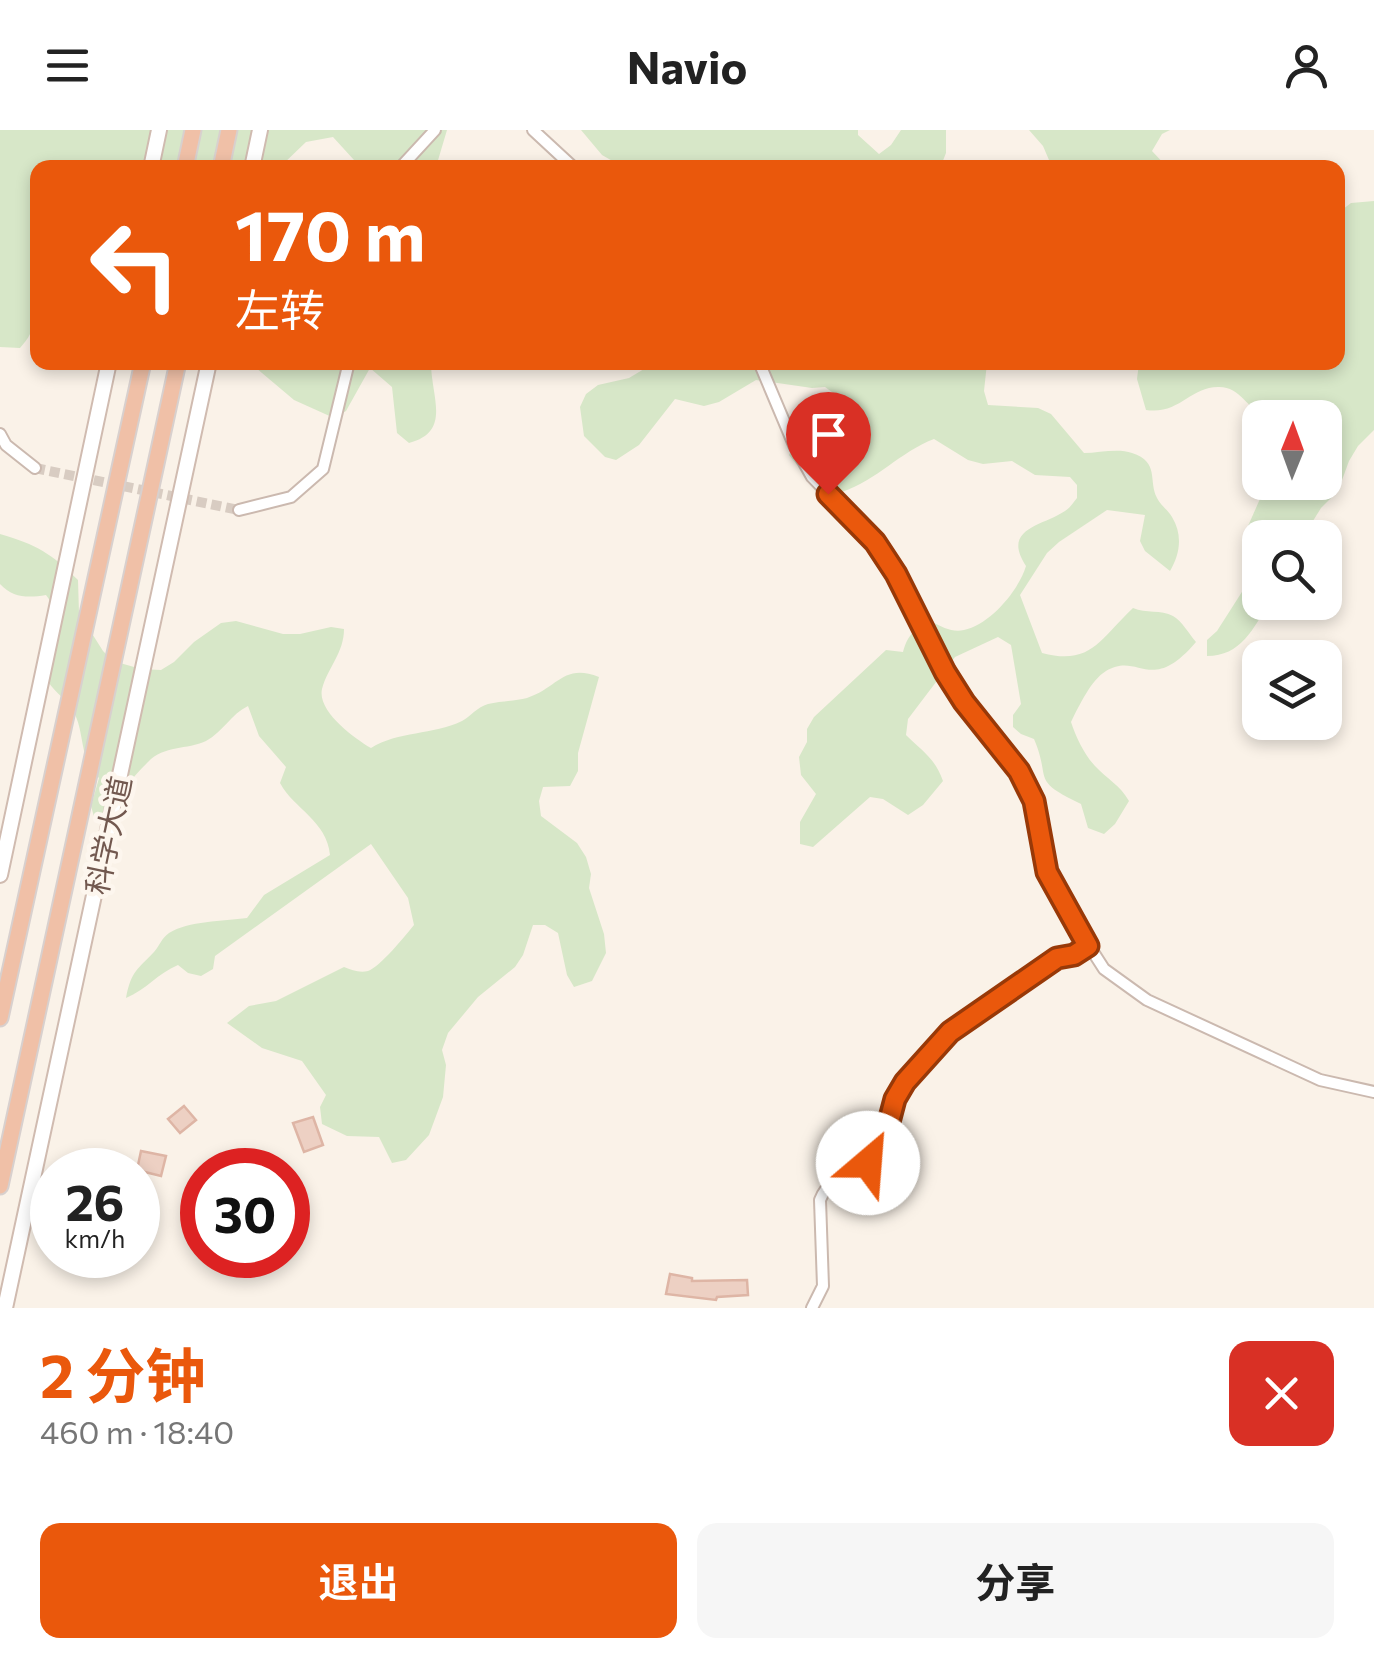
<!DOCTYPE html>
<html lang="zh">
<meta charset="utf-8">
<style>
:root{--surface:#fff;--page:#f6f6f6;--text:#222;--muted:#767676;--accent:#ea580c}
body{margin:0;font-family:Commissioner,"Noto Sans SC",sans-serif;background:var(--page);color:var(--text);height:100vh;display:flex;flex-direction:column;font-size:38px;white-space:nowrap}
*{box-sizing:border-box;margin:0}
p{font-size:32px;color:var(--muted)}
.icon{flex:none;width:55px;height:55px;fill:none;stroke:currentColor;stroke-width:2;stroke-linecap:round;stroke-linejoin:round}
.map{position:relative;height:1178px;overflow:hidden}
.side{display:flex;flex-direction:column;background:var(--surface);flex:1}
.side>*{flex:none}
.top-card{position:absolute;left:30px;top:30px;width:1315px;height:210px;border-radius:20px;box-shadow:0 5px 15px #0003;background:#ea580c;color:#fff;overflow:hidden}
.needle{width:65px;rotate:1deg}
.fabs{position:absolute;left:1242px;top:270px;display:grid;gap:20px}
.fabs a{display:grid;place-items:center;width:100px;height:100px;border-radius:20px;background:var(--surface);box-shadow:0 5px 15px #0003;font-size:50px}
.speed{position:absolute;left:30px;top:1018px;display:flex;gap:20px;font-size:50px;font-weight:700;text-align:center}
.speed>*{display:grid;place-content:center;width:130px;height:130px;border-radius:50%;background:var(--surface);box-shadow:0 5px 15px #0003;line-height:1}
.speed small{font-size:25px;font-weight:400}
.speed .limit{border:15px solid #d22;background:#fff;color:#111}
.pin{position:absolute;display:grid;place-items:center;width:85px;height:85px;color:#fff;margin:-102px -42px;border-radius:50% 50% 50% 0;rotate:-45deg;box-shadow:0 0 10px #0007}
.pin .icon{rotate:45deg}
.me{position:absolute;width:110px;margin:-55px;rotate:27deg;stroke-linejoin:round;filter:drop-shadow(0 0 8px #0008)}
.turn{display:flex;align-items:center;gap:35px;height:210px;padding:0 40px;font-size:45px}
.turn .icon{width:130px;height:130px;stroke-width:2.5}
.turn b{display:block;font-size:70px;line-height:85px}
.round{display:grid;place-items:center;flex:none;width:105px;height:105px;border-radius:20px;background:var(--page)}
.overview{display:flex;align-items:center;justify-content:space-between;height:170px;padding:0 40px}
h1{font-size:60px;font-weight:700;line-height:75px;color:var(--accent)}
.button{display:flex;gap:20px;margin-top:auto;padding:20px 40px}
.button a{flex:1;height:115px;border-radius:20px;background:var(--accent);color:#fff;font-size:40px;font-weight:700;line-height:115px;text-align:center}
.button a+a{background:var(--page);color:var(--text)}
header{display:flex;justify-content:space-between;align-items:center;height:130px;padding:0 40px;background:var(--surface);font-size:45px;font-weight:700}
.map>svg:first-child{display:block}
.green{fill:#d7e7c8}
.building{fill:#edd0c3;stroke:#deb5a5;stroke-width:2.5}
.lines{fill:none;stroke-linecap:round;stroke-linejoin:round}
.minor-tunnel{stroke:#d8ccc2;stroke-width:10;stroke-dasharray:10 5;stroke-linecap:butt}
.minor-casing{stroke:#cbb9af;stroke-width:14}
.secondary-casing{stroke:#d0bbb0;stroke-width:18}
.trunk-casing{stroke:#d8d0ce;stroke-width:19}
.minor{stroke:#fff;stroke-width:10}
.secondary{stroke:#fff;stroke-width:14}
.trunk{stroke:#f0c0a7;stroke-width:15}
.route-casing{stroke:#983908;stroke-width:25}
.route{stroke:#ea580c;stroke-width:18}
.labels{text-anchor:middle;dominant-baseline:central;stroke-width:9;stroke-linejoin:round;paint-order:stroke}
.street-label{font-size:30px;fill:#72584f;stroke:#fdf6ee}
</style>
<header><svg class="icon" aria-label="menu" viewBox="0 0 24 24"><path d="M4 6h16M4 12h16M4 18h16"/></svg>Navio<svg class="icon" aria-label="person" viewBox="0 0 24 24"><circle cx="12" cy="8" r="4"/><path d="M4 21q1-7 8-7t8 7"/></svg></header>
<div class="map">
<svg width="1374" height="1178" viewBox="0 0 1374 1178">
<rect width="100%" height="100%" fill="#faf2e8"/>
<path class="green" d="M0,0H447L436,37H347L354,30L333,7L306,12L280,37L38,38V170L32,176C37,194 32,204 20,218L0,217Z
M581,0H858V5L879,24L891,15L901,0H946V23L940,38L623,37L602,25Z
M1029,0H1170L1162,4L1152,21L1167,37H1052L1043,16Z
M1374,71V300L1358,316L1349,331L1338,361L1321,378L1303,407L1260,408V472L1269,473C1253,499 1241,526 1207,526V510L1217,501L1247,454L1248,396L1267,353L1325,352V288C1306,288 1280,290 1264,285C1247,279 1240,256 1218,257C1190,257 1179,285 1146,280L1137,249L1139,233L1338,232V177L1342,159L1338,146V83L1351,73Z
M250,233H431C431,267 452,302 409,313L397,303L392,257L370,238L346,281L334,288L294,270Z
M654,233H987L984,261L988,275L1038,278L1051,284L1084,323C1099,323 1118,318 1132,323C1160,332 1148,351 1157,368C1161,376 1168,380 1172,387C1183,405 1180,424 1170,441L1145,421L1140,411L1145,385L1107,380L1059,412L1047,423L1020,465L1042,523C1091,536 1100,509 1133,478C1146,484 1161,479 1173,486C1182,491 1189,504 1196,512C1150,566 1139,521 1106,541C1091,550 1079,576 1071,592C1076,607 1084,624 1095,636C1107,649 1120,655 1129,671L1115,694L1104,704L1088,698L1081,674C1029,649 1052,651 1034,609L1021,604L1013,597V585L1021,574L1011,515L998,507L955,527L908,589L906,605C922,621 935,628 943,651L923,675L908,685L883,669L870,667L813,717L800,714V692L816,664L801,645L799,627L807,612V599L814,587L886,520L903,522C908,504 915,498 932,492C942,497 953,503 964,500C990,495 1019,460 1026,436C1001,398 1043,396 1065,381C1070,378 1073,373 1077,368V355L1070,347L1035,345L1012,331L983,334L968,330L934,309C900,322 877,350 842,362L835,353L839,337L837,324L814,335H797L789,325L803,300L830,278L836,265L825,257L812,258L756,250L719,272L704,276L675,269L639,315L616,330L605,327L584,306L580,277L586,264L598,255L629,248Z
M0,404C37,415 51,423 78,450L79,483L103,521L113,531L141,539L161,540L174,532L194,512L221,493L236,491L283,504H300L331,497L344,499C344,523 328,537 322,559C317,581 354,608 371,618C398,601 433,605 462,591C471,586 477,577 488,574C501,571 515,571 527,568C558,558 563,533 599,547L578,623V641L570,656L543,657L539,671L541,686L577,713L586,727L591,744L589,758L604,804L606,823L592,851L574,857L567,845L558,803L545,795H533L523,825L515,837L478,867L448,903L442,920L446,935L443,967L429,1005L406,1030L392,1033L379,1007L347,1006L322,994L320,977L326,965L302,931L262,918L227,893L249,876L276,871L344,837C352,840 359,843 368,841C380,837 405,806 414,795L408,768L371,714L215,826L213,839L201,846L188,843L178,835C158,843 146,860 126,868C131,841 138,839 154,822C160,815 161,809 169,803C188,791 223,791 247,788L264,765L330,725C327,691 294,679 280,653L286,637L259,606L248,576C231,584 223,602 206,611C187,620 164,615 148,632C129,650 115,673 95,690L91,676L99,648C78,630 86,601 72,579C64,567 52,560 45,547C50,517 69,494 46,465C28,468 13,468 0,454Z"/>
<path class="building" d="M184,976L196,990L180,1003L168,989Z
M313,987L323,1015L304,1022L293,993Z
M141,1021L166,1026L161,1046L137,1040Z
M670,1144L692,1148V1151L747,1150L748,1165L717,1167L716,1170L666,1164Z"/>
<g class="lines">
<path class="minor-tunnel" d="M35,338L239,380"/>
<defs>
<path id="minor" d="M533,0L574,38
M400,38L435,0
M759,232L794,315L812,347L875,412L896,444L945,542L964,572L1019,641L1034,671L1047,741L1059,769L1104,839L1147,870L1320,950L1374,962
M0,304L6,315L35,338
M239,380L291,367L323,339L349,232
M812,1178L823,1156L820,1070C830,1044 858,1040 880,1026L895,969L905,952L950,902L1057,828L1074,825L1088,816"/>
<path id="secondary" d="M151,38L159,0
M252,38L260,0
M0,745L109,232
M5,1178L209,232"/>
<path id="trunk" d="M185,38L193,0
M221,38L229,0
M0,888L143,232
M0,1056L178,232"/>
</defs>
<use href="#minor" class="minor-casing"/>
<use href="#secondary" class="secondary-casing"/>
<use href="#trunk" class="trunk-casing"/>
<use href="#minor" class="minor"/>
<use href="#secondary" class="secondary"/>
<use href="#trunk" class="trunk"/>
</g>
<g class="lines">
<defs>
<path id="route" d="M828,364L875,412L896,444L945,542L964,572L1019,641L1034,671L1047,742L1088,816L1074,825L1057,828L950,902L905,952L895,969L880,1026L868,1033"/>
</defs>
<use href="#route" class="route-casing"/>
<use href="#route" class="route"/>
</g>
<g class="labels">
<g class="street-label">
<text transform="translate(107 705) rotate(-78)">科学大道</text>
</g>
</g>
</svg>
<div class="fabs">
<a><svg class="needle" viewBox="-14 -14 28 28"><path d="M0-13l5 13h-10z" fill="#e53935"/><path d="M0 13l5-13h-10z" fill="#767676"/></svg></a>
<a><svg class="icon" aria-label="search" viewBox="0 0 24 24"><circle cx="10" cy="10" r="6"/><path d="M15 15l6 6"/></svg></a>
<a><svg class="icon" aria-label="layers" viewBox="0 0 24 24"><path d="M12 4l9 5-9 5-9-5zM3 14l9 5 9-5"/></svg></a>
</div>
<div class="speed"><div>26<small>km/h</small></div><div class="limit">30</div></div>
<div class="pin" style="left:828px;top:364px;background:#d93025"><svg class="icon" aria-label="arrive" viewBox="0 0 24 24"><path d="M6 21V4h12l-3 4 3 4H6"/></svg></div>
<svg class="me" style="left:868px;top:1033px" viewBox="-20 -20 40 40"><circle r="19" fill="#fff"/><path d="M0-13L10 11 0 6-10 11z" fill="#ea580c"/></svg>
<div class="top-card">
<div class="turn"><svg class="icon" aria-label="left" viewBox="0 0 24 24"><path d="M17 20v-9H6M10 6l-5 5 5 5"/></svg><div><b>170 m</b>左转</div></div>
</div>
</div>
<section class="side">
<div class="overview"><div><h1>2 分钟</h1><p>460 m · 18:40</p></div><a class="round" style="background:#d93025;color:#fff"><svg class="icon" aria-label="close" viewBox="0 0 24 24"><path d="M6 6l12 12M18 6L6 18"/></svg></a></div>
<div class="button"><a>退出</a><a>分享</a></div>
</section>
